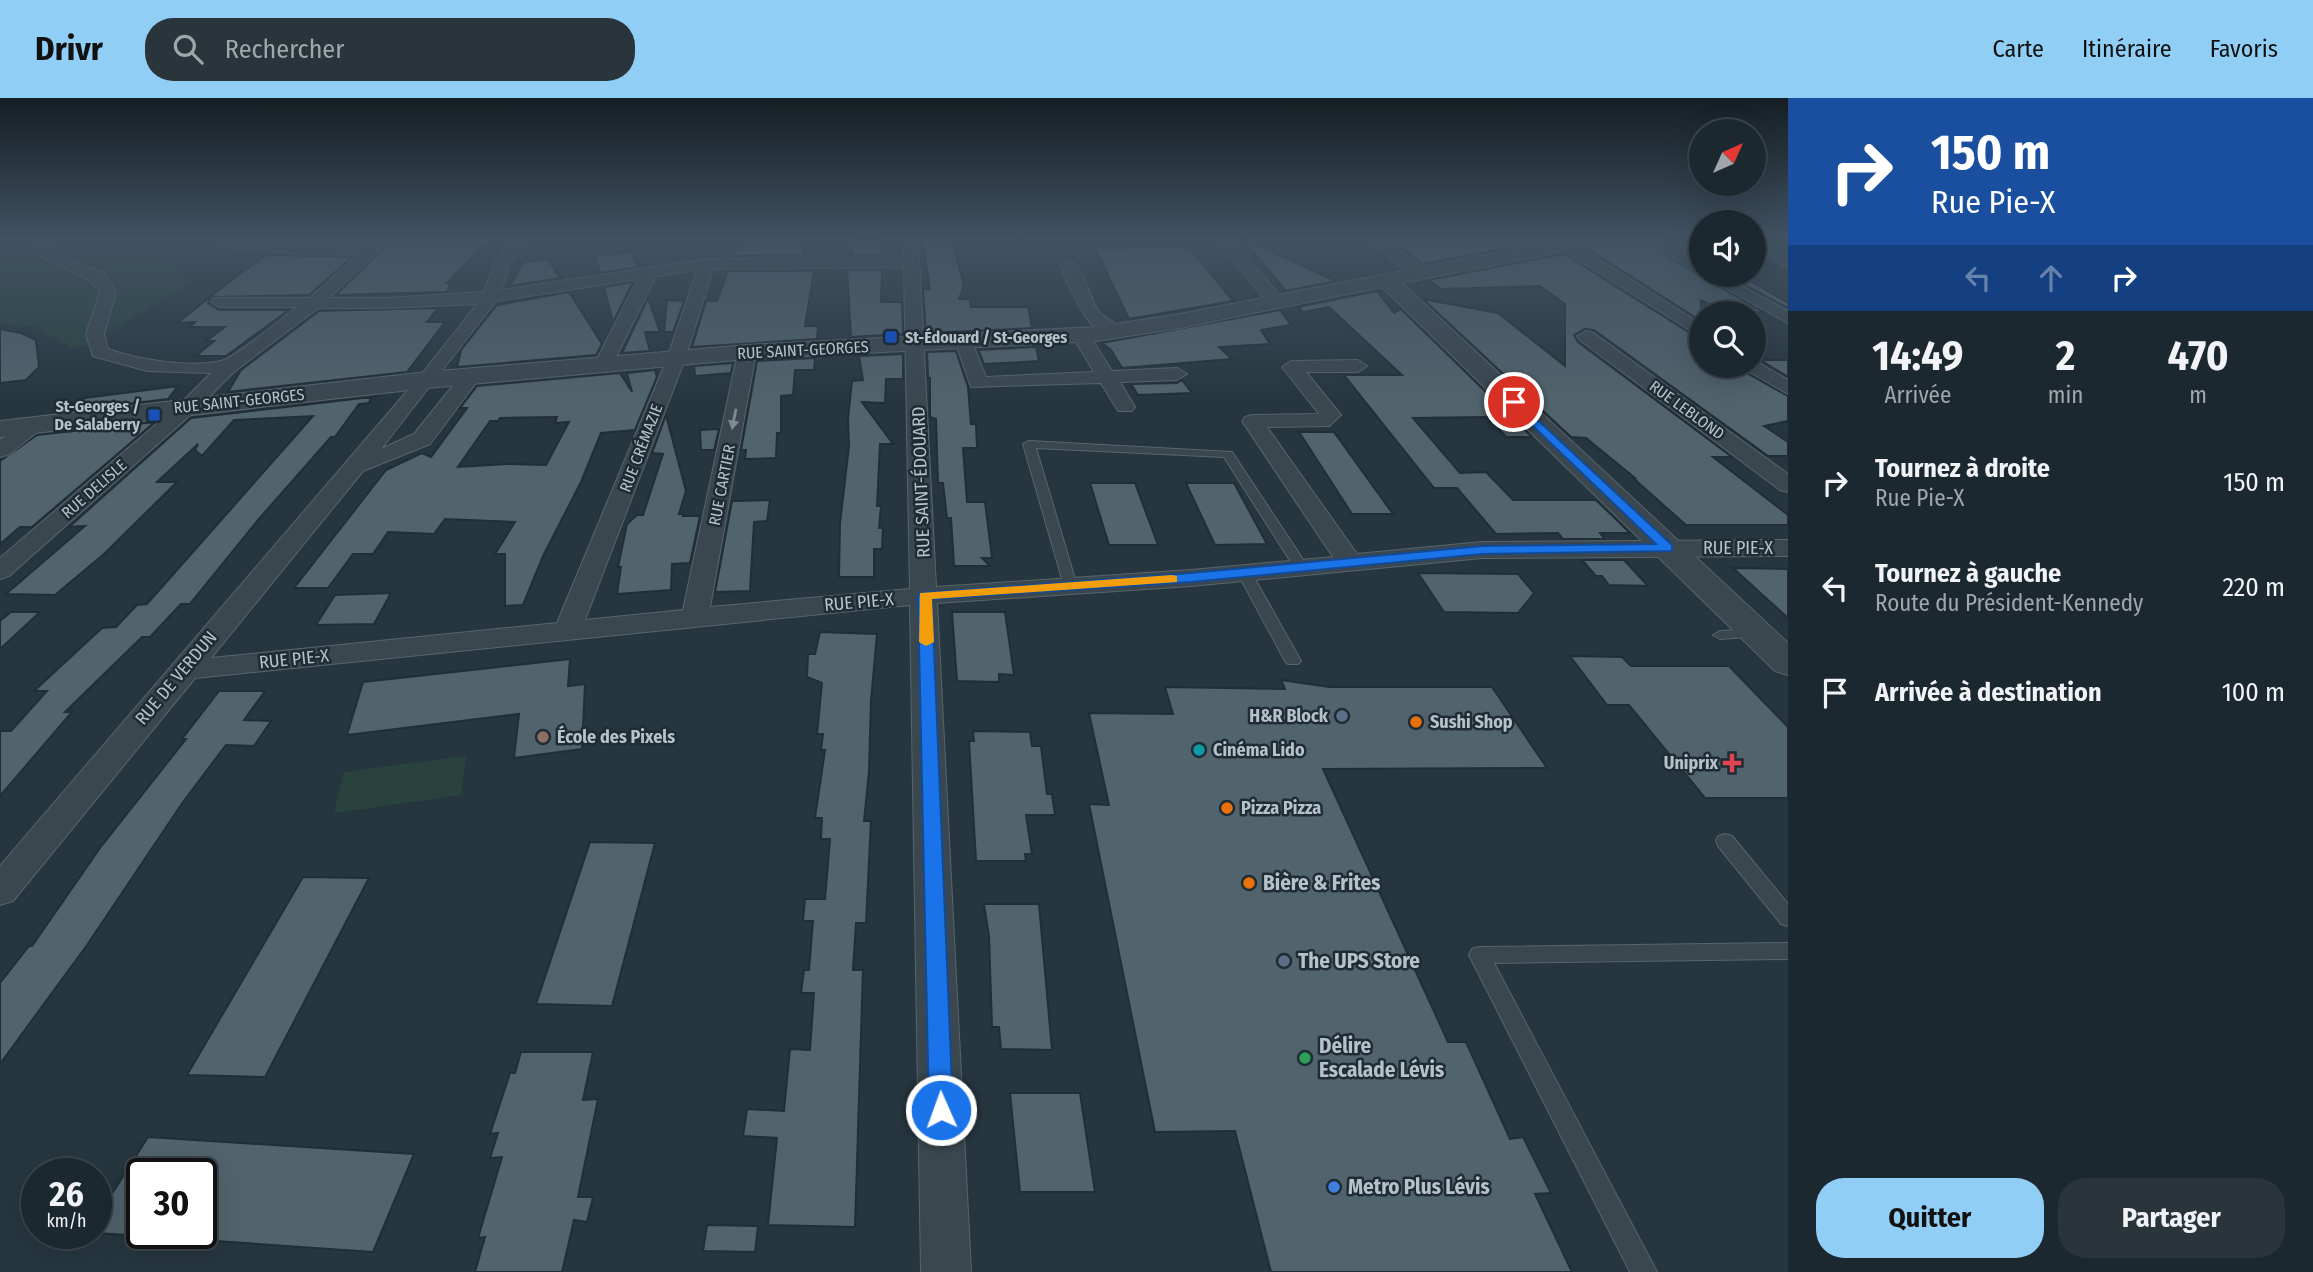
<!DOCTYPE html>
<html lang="fr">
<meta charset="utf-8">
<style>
:root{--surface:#1c282f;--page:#29343b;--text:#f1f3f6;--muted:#a0a6aa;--line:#3a444b;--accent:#90cef5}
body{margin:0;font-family:"Fira Sans Condensed",sans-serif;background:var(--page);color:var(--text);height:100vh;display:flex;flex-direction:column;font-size:26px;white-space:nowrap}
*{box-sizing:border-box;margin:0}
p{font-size:23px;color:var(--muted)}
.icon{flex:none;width:38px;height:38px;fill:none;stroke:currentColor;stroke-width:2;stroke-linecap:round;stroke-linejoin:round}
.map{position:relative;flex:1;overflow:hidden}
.side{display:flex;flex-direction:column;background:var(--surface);width:525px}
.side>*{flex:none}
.top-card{background:#1a4fa0;color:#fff;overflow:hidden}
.needle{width:46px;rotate:45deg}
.controls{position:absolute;left:1689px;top:21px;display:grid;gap:14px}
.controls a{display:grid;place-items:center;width:77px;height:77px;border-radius:50%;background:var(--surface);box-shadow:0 7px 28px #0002,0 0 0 2px var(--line);font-size:35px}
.speed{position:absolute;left:21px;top:1060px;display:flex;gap:14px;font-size:35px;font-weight:700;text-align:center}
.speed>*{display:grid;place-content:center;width:91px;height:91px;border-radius:50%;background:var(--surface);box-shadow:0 7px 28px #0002,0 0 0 2px var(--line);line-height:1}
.speed small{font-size:18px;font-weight:400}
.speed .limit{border:4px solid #111;border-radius:10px;background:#fff;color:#111}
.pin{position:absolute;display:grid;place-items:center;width:60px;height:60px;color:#fff;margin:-30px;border:4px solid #fff;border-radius:50%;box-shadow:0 2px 7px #0007}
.me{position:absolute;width:77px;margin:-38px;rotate:358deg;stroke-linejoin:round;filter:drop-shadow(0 0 5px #0008)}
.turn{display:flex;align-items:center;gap:24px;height:147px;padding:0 28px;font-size:32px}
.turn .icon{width:91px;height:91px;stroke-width:2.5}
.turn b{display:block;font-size:49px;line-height:60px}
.lanes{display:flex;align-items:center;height:66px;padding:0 28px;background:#0003;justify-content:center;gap:35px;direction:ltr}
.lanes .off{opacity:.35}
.eta{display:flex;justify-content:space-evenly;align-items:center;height:119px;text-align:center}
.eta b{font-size:42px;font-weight:700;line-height:49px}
.button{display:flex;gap:14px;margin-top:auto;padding:14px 28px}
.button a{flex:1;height:80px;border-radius:28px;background:var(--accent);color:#111;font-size:28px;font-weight:700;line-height:80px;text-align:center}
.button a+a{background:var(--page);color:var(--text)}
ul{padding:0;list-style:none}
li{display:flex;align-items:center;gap:21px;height:105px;padding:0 28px}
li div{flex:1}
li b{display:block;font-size:26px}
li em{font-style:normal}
header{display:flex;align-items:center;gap:42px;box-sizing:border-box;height:98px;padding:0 35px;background:var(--accent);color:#111}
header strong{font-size:33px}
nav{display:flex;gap:38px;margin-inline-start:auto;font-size:24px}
.search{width:490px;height:63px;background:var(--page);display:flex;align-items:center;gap:18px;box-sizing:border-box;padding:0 24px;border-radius:28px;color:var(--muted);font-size:26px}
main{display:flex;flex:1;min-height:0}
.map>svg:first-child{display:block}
.green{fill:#29423e}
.building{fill:#51636c;stroke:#212e36;stroke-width:2;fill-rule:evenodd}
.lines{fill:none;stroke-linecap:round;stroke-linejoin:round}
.service-casing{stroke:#58656c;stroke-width:2}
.minor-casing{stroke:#58656c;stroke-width:2}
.tertiary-casing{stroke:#58656c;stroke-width:2}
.service{fill:#3a474f;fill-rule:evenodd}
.minor{fill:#3a474f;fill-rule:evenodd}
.tertiary{fill:#3a474f;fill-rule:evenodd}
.oneway{fill:#7e8b92}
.route{fill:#1a73e8;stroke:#114b97;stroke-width:2}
.slow{fill:#f59e0b}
.transit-dot{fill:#1a4fb4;stroke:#1f2c34;stroke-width:2.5}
.service-dot{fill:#5c6f8a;stroke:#1f2c34;stroke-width:2.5}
.food-dot{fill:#e8710a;stroke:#1f2c34;stroke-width:2.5}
.education-dot{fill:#8d6e63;stroke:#1f2c34;stroke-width:2.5}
.culture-dot{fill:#0f9aa8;stroke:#1f2c34;stroke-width:2.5}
.health-dot{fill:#e0444e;stroke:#1f2c34;stroke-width:2.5}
.leisure-dot{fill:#2e9e5b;stroke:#1f2c34;stroke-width:2.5}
.shop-dot{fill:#3f7fe0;stroke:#1f2c34;stroke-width:2.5}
.labels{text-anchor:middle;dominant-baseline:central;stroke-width:5;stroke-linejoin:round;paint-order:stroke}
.far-poi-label{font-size:16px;font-weight:bold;fill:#b6c2c9;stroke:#1f2c34;text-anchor:start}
.far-street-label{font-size:16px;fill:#b6c2c9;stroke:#1f2c34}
.street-label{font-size:18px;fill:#b6c2c9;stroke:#1f2c34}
.poi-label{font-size:18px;font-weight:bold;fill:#b6c2c9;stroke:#1f2c34;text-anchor:start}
.near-poi-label{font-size:21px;font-weight:bold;fill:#b6c2c9;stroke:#1f2c34;text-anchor:start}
</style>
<header>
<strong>Drivr</strong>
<div class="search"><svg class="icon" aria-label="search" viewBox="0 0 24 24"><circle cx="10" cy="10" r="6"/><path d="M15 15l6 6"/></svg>Rechercher</div>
<nav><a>Carte</a><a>Itinéraire</a><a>Favoris</a></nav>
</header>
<main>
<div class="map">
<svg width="1788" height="1174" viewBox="0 0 1788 1174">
<rect width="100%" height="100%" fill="#26363f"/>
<path class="green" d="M0,140H143L191,185L88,247L74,251L32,228L0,226Z
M466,658L461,697L334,715L344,674Z"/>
<path class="building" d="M394,140H490L447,185L451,184L447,194L336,197Z
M922,140H951L964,187L959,201H970L971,209H1028L1032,230L926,235L923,191H930Z
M1242,140L1336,183L1286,193Z
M1387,140H1501L1533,145L1423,166Z
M1612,140H1636L1763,214L1724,215L1701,202V223L1588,151L1602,148Z
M1660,140H1701V162Z
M853,142H882V157H852Z
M802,146L804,157L734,158L738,148Z
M1189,149L1233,203L1129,221L1095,150Z
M632,155L637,169L600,175L595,157Z
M1564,156L1701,242V268H1741L1745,274L1788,298V323L1764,328L1788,344V358H1768L1594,232L1585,231L1574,237L1578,244L1732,359H1713L1788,417V427H1686L1633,380H1635L1586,340L1571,339L1423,201L1498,215L1565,268V206L1540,188L1441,191L1429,182Z
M267,157L352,159L309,197L211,199L208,205L219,212H289L226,258H196L214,243H206L225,229H190L195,224L177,225L241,175Z
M548,161L560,180L510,188L523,164Z
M847,172H882L881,204H902L903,236L851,239Z
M728,173H814L805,228H818L817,241L692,249L706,203H717Z
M1726,177H1747L1753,180H1745L1788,205V210Z
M633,184L613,224L604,189Z
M1377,193L1394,215L1401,211L1532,339H1506L1488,319L1413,320L1460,375L1486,374L1513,402H1596L1630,435H1600L1605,441H1563L1558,435L1496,436L1457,390H1434L1344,277H1402L1329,209L1303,214L1298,209Z
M569,194L602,246L596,257L457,269L461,252L497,207Z
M648,200L660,234H645L650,253L622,255Z
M667,202L684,203L673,234H664Z
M438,210L427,224H445L407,274L228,294L241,272L319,213Z
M1280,212L1291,227L1261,232L1270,246L1219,249L1232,261L1122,270L1111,252L1102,245Z
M0,231L21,235L36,242L39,269L26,282L0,285Z
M1036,249L1039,263L984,266L978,252Z
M956,253L968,289L971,326H976L977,350H963L967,404H985L992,460H982L990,468H954L951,420H947L943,385H938L936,321L930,319V280H928L927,254Z
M903,256V281H886L885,305L862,304L893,346H880L877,408H881L879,430H883L882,451H874V479H839L840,425L849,348L848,321L852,283L863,282L859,258Z
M815,260L814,272H795L793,297L781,298V335H777L776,360L745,361L746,352H741L757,263Z
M1760,262H1788V279Z
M733,265L731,275L695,278L694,268Z
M655,272L657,279L635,332L601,335L581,384L543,458L523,507L505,508V456H495L515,424L445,421L434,436L388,434L373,456H353L328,490H294L386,372L422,355L431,359L467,310H460L477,288L620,275L632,294L627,275ZM557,319L555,325L569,324L546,367L508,366L458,369L490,323H498L500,320Z
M1182,282L1192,295L1138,297L1131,286L1177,285Z
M178,288L168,301L68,313L85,300Z
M380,298L371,299L369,305L359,306L335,339H331L258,422L190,506H181L150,539H142L65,614H72L0,698V633H11L47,593H34L102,530L116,529L137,507L147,506L313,318L234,322L202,358L195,352L198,346L157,384H177L104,456L55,497L6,496L85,428L69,429L191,320Z
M666,317L686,393L679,416H684L683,418H700L690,465L672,466L671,492L617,496L621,469H618L627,426L637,417H643L663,356L652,355Z
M155,324L32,429H20L0,446V363L37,337Z
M719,331L714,352H701L700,332Z
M1299,334H1334L1393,416H1352Z
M1090,385H1135L1158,447H1109Z
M1186,385H1234L1267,446L1215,447Z
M770,402L767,423L754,424L750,493L715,494L732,403Z
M1582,462H1624L1648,488L1609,487L1602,478H1596Z
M1733,470L1788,471V520Z
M1418,475L1518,476L1534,495L1518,515L1444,514Z
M391,495L374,526L316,527L335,497Z
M11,514H40L0,551V523Z
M952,514H1005L1014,577L999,576V584L957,583Z
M820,534L877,536L871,603L869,673L864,723H871L866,825H856L853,872H863L855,1129L768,1127L777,1040L743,1038L747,1011L784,1013L790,951L810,952L814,895H801L804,872H809L813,823H803L805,801H825L830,741H821L822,720H815L825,652H821L823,636H817L822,585L807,579L808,556H815Z
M1570,558L1622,559L1631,568H1729L1788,629V700H1705L1629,607H1607Z
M570,561L568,588L585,586L582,651L514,660L519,616L347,637L363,584Z
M1281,582L1329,589H1492L1547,670L1323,671L1448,944H1466L1510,1041L1523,1039L1551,1095L1535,1096L1572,1174H1271L1235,1033L1155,1034L1089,706L1109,707L1089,615L1173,616L1165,589L1285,591Z
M219,593H265L244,622L271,623L254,648L226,647L183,704L87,847L0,966V885L29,848H32L100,750L186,641H182Z
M973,633L1030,634L1032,648H1041L1047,696H1052L1055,717H1026L1032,756H1025L1026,763H976L969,643H974Z
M590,744L655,745L612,908L536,906Z
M303,779L369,780L265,979L187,977Z
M984,806H1039L1052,952L1001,951L999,929H992L989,838Z
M521,954H593L583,1002L598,1001L578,1099H593L587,1124L574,1122L562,1174H475L485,1139L478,1140L502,1059L490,1060L498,1035L490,1036L510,975H515Z
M1010,995H1080L1095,1094H1020Z
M148,1039L414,1056L373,1154L201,1142V1076H142V1138L96,1135V1121Z
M707,1127L758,1128L755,1154L703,1153Z"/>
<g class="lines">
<defs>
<path id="service" d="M1029,343L1232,354L1308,469L1301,473L1296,472L1224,359L1036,350L1077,488L1070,492L1065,491L1023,346Z
M1244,470L1251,474L1301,563L1298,566H1288L1285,563L1237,474Z
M1757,531L1762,532L1764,535L1762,538L1720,541L1713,537L1720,533Z
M1725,736L1732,738L1788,806V828L1781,826L1718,748L1716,743L1718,738Z
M1788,845V861L1494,865L1657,1174H1630L1469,857L1472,851L1479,849Z"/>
<path id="minor" d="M37,140H51L48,150L61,160L104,175L116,194L104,236L108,251C138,262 190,270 221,263C235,260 282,220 297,209H219L211,204L213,200H310L359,156H299L230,150L225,149L217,140L299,148L369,147L377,140H392L329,200H386L484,194L495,163L513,140H527L511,163L501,192L707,161L904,159V140H918L936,489L1191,472L1333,459L1242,323L1245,319L1252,317L1319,316L1282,269L1291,263L1358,262L1367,268L1358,274H1306L1341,317L1329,328L1267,329L1357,456L1482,444L1788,442V458L1482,460L1191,488L937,505L971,1174H921L910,507L195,580L13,803L0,807V768L420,278L477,206L386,210H318L235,273L195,313L9,478L0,481V460L181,305L211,275L147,273L93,258L86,236L100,194C85,170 52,173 33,151ZM904,169L910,491L710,509L756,254L747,248L738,254L683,512L585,522L685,261L713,171ZM697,172L667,261L557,525L211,560L363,373L430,346L481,278L478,274H464L414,336L381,351L496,203L638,181L594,267L603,273L612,267L656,178Z
M1216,140H1230L1281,199L1283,203L1281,207H1269Z
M1368,140H1383L1430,175L1422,180L1402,170Z
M1554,140H1568L1571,144L1701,226V239L1560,150Z
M1638,140H1655L1701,165V176Z
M1754,144L1788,159V170L1754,154Z
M1068,162C1083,166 1089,198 1097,211C1103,220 1116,224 1123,233L1120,237C1089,245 1070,189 1060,167Z
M1702,177H1721L1788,213V225Z
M1080,231L1086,232L1112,273L1177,270L1187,276L1177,282L1120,284L1135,309L1132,313H1118L1101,285L971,289L955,243L958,239H970L986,279L1094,274L1071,236Z
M1586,233L1592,234L1788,376V394L1780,392L1580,242L1577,238Z
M1754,262L1788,282V296L1746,272L1744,268H1754Z
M34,321L41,323L44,327L41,331L8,357L0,359V342L27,323Z"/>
<path id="tertiary" d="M1574,140H1610L1601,146L1402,185L1788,545V577L1775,573L1382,189L1180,230L1096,243L747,261L427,290L0,339V323L427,274L747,247L1096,229L1180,216Z"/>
</defs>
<use href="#service" class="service-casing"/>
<use href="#minor" class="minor-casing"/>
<use href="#tertiary" class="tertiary-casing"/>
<use href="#service" class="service"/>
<use href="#minor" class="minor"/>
<use href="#tertiary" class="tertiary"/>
</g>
<defs><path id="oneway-solid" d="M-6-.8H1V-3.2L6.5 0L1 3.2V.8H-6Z" transform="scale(1.75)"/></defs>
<use class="oneway" href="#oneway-solid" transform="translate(734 321) rotate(101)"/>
<linearGradient id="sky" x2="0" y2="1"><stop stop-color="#151e23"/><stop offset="0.46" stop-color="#415263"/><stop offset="1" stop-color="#415263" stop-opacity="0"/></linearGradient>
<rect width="1788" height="304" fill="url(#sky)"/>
<path class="route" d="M1514,300L1672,447V453L1482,456L1191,484L932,501L953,1012L950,1020L941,1023L933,1020L929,1012L918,498L920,495L1191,475L1482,448L1656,446L1510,306V301Z"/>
<path class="slow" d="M1172,477L1177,478V484L932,501L934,544L926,548L919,544L920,495Z"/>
<g class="transit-dot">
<rect x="884" y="232" width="14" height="14" rx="3.5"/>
<rect x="147" y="310" width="14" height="14" rx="3.5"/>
</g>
<g class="service-dot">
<circle cx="1342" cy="618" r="7"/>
<circle cx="1284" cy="863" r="7"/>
</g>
<g class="food-dot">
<circle cx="1416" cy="624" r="7"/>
<circle cx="1227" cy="710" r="7"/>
<circle cx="1249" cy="785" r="7"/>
</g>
<circle class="education-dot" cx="543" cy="639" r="7"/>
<circle class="culture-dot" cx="1199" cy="652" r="7"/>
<path class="health-dot" d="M1728.5 654.5h7v7h7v7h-7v7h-7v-7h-7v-7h7z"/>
<circle class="leisure-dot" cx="1305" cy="960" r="7"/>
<circle class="shop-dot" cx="1334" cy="1089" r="7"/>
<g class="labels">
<g class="far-poi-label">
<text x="905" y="239">St-Édouard / St-Georges</text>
<text x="140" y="308" text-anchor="end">St-Georges /<tspan x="140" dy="18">De Salaberry</tspan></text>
</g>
<g class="far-street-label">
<text transform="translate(803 252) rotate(-3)">RUE SAINT-GEORGES</text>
<text transform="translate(239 303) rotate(-6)">RUE SAINT-GEORGES</text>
<text transform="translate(1687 312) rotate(36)">RUE LEBLOND</text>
<text transform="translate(641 350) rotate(-69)">RUE CRÉMAZIE</text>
<text transform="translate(722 387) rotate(-79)">RUE CARTIER</text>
<text transform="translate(94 391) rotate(-41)">RUE DELISLE</text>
</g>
<g class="street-label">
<text transform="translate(921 384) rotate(-92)">RUE SAINT-ÉDOUARD</text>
<text x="1738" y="450">RUE PIE-X</text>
<text transform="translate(859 504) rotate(-5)">RUE PIE-X</text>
<text transform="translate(294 561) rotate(-6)">RUE PIE-X</text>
<text transform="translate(176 580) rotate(-50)">RUE DE VERDUN</text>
</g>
<g class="poi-label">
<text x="1328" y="618" text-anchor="end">H&amp;R Block</text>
<text x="1430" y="624">Sushi Shop</text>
<text x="557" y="639">École des Pixels</text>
<text x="1213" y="652">Cinéma Lido</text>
<text x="1718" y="665" text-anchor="end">Uniprix</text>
<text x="1241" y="710">Pizza Pizza</text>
</g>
<g class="near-poi-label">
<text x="1263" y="785">Bière &amp; Frites</text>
<text x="1298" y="863">The UPS Store</text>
<text x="1319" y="948">Délire<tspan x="1319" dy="24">Escalade Lévis</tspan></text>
<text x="1348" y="1089">Metro Plus Lévis</text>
</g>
</g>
</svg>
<div class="controls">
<a><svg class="needle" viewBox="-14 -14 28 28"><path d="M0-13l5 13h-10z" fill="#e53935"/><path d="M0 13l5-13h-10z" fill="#a0a6aa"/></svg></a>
<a><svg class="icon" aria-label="sound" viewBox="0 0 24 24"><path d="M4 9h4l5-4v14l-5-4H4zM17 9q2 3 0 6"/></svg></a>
<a><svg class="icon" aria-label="search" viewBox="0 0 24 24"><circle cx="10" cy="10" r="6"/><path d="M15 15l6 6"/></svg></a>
</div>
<div class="speed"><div>26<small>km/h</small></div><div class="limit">30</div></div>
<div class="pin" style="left:1514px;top:304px;background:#d93025"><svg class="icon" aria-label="arrive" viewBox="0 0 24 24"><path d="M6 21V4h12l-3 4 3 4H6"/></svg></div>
<svg class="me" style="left:941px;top:1012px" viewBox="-20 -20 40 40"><circle r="17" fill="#1a73e8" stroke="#fff" stroke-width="3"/><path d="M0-11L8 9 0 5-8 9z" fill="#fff"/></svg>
</div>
<section class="side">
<div class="top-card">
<div class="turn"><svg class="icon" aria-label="right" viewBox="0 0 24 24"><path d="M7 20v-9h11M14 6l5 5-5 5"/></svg><div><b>150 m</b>Rue Pie-X</div></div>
<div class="lanes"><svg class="icon off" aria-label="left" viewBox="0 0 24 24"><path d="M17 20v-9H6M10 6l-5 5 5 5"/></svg><svg class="icon off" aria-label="ahead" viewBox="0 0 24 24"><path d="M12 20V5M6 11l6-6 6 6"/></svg><svg class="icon" aria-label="right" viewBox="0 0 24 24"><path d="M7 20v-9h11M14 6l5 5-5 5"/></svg></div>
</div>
<div class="eta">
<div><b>14:49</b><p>Arrivée</p></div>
<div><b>2</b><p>min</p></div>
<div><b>470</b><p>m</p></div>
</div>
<ul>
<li><svg class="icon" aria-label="right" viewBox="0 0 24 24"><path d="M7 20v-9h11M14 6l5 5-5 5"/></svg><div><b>Tournez à droite</b><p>Rue Pie-X</p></div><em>150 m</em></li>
<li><svg class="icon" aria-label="left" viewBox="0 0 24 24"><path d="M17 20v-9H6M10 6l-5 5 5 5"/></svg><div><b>Tournez à gauche</b><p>Route du Président-Kennedy</p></div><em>220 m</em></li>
<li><svg class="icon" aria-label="arrive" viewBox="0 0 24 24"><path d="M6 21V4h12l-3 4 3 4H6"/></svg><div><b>Arrivée à destination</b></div><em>100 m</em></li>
</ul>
<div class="button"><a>Quitter</a><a>Partager</a></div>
</section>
</main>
